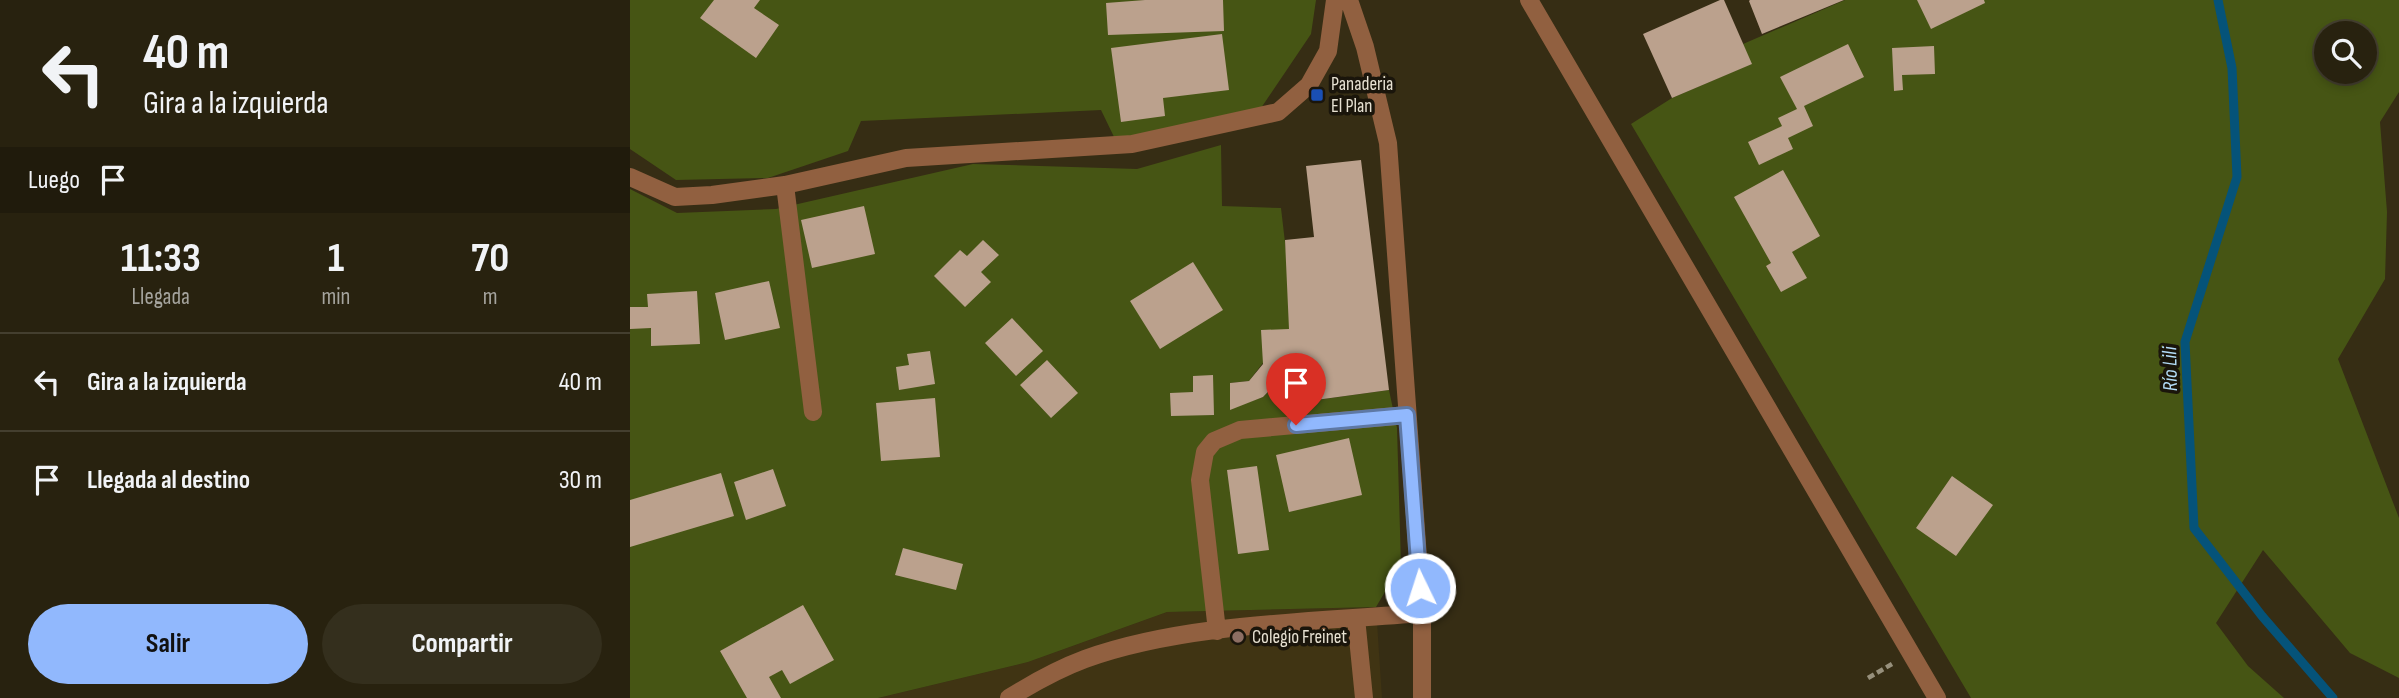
<!DOCTYPE html>
<html lang="es">
<meta charset="utf-8">
<style>
:root{--surface:#28220f;--page:#342f1d;--text:#f1f3f6;--muted:#a5a49e;--line:#443f2f;--accent:#91b8fd}
body{margin:0;font-family:"Sofia Sans Condensed",sans-serif;background:var(--page);color:var(--text);height:100vh;display:flex;flex-direction:column;font-size:26px;white-space:nowrap}
*{box-sizing:border-box;margin:0}
p{font-size:23px;color:var(--muted)}
.icon{flex:none;width:38px;height:38px;fill:none;stroke:currentColor;stroke-width:2;stroke-linecap:round;stroke-linejoin:round}
.map{position:relative;flex:1;overflow:hidden}
.drawer{display:flex;flex-direction:column;background:var(--surface);width:630px}
.drawer>*{flex:none}
.top-card{background:#28220f;color:var(--text);overflow:hidden}
.buttons{position:absolute;left:1684px;top:21px;display:grid;gap:14px}
.buttons a{display:grid;place-items:center;width:63px;height:63px;border-radius:50%;background:var(--surface);box-shadow:0 4px 10px #0003,0 0 0 2px var(--line);font-size:35px}
.pin{position:absolute;display:grid;place-items:center;width:60px;height:60px;color:#fff;margin:-72px -30px;border-radius:50% 50% 50% 0;rotate:-45deg;box-shadow:0 0 7px #0007}
.pin .icon{rotate:45deg}
.me{position:absolute;width:77px;margin:-38px;rotate:356deg;stroke-linejoin:round;filter:drop-shadow(0 0 5px #0008)}
.turn{display:flex;align-items:center;gap:24px;height:147px;padding:0 28px;font-size:32px}
.turn .icon{width:91px;height:91px;stroke-width:2.5}
.turn b{display:block;font-size:49px;line-height:60px}
.then{display:flex;align-items:center;height:66px;padding:0 28px;background:#0003;gap:14px;font-size:26px}
.eta{display:flex;justify-content:space-evenly;align-items:center;height:119px;text-align:center}
.eta b{font-size:42px;font-weight:700;line-height:49px}
.button{display:flex;gap:14px;margin-top:auto;padding:14px 28px}
.button a{flex:1;height:80px;border-radius:42px;background:var(--accent);color:#111;font-size:28px;font-weight:700;line-height:80px;text-align:center}
.button a+a{background:var(--page);color:var(--text)}
ul{padding:0;list-style:none}
li{display:flex;align-items:center;gap:21px;height:98px;padding:0 28px;border-top:2px solid var(--line)}
li div{flex:1}
li b{display:block;font-size:26px}
li em{font-style:normal}
main{display:flex;flex:1;min-height:0}
.map>svg:first-child{display:block}
.built{fill:#403413}
.green{fill:#465514;fill-rule:evenodd}
.lines{fill:none;stroke-linecap:round;stroke-linejoin:round}
.stream{stroke:#055379;stroke-width:9}
.building{fill:#bba18d}
.path{stroke:#97907c;stroke-width:4.5;stroke-dasharray:7 3.5;stroke-linecap:butt}
.lane{stroke:#916040;stroke-width:18}
.street{stroke:#916040;stroke-width:18}
.route-casing{stroke:#5e78a4;stroke-width:18}
.route{stroke:#91b8fd;stroke-width:12}
.transit-dot{fill:#1a4fb4;stroke:#1a150b;stroke-width:2.5}
.education-dot{fill:#8d6e63;stroke:#1a150b;stroke-width:2.5}
.labels{text-anchor:middle;dominant-baseline:central;stroke-width:7;stroke-linejoin:round;paint-order:stroke}
.poi-label{font-size:19px;fill:#e7e1d2;stroke:#1a150b;text-anchor:start}
.water-label{font-size:21px;font-style:italic;fill:#b4ddf9;stroke:#1a150b}
</style>
<main>
<section class="drawer">
<div class="top-card">
<div class="turn"><svg class="icon" aria-label="left" viewBox="0 0 24 24"><path d="M17 20v-9H6M10 6l-5 5 5 5"/></svg><div><b>40 m</b>Gira a la izquierda</div></div>
<div class="then">Luego<svg class="icon" aria-label="arrive" viewBox="0 0 24 24"><path d="M6 21V4h12l-3 4 3 4H6"/></svg></div>
</div>
<div class="eta">
<div><b>11:33</b><p>Llegada</p></div>
<div><b>1</b><p>min</p></div>
<div><b>70</b><p>m</p></div>
</div>
<ul>
<li><svg class="icon" aria-label="left" viewBox="0 0 24 24"><path d="M17 20v-9H6M10 6l-5 5 5 5"/></svg><div><b>Gira a la izquierda</b></div><em>40 m</em></li>
<li><svg class="icon" aria-label="arrive" viewBox="0 0 24 24"><path d="M6 21V4h12l-3 4 3 4H6"/></svg><div><b>Llegada al destino</b></div><em>30 m</em></li>
</ul>
<div class="button"><a>Salir</a><a>Compartir</a></div>
</section>
<div class="map">
<svg width="1769" height="698" viewBox="0 0 1769 698">
<rect width="100%" height="100%" fill="#362d14"/>
<path class="built" d="M746,607L752,698H248L398,662L537,612Z"/>
<path class="green" d="M0,0H686L681,34L631,108L486,141L471,110L231,121L218,151L138,178L46,180L0,149Z
M1215,0H1769V92L1750,122L1757,212L1755,279L1708,359L1769,518V678L1720,653L1633,550L1586,623L1618,666L1654,698H1341L1001,124L1042,98L1121,64L1113,44ZM1696,33H1734V72H1696Z
M591,145L592,206L651,208L659,277V329L619,381L600,383V409L633,397L659,370L665,403L759,390L767,428L771,565L746,607L537,612L398,662L248,698H0V189L47,213L146,209L343,164L507,169Z"/>
<g class="lines">
<path class="stream" d="M1588,0L1602,68L1607,177L1555,342L1564,528L1632,616L1703,698"/>
</g>
<path class="building" d="M84,0H130L124,8L149,25L126,58L70,18Z
M515,0H593L594,31L478,35L476,3Z
M1090,0H1094L1122,64L1042,98L1013,34Z
M1214,0L1132,34L1119,1L1120,0Z
M1287,0H1354L1355,3L1301,29Z
M592,34L599,90L533,98L535,116L491,122L481,48Z
M1218,44L1234,77L1174,106L1183,126L1158,138L1163,149L1129,165L1118,142L1152,126L1148,118L1167,109L1150,77Z
M1304,46L1305,74L1272,75L1273,90L1264,91L1262,48Z
M731,160L759,390L664,403L659,370L633,397L600,410V383L619,381L633,364L631,330L659,329L655,240L684,237L676,166Z
M1153,170L1190,236L1162,252L1177,278L1151,292L1136,266L1141,263L1104,197Z
M234,206L245,254L182,268L171,220Z
M353,240L369,255L351,272L361,282L335,307L304,276L330,250L337,256Z
M563,262L593,310L530,349L500,301Z
M139,281L150,328L95,340L85,293Z
M67,291L70,344L21,346V328L0,329V307H18L17,294Z
M382,318L413,351L386,376L355,343Z
M300,351L305,384L269,390L266,367L279,365L277,354Z
M417,360L448,393L421,418L390,385Z
M583,375L584,415L541,416L540,393L563,392V376Z
M305,398L310,457L251,461L246,403Z
M719,438L732,495L659,512L646,455Z
M627,466L639,550L608,554L597,470Z
M143,469L156,506L116,520L104,482Z
M91,473L104,516L0,547V500Z
M1322,476L1363,505L1326,556L1286,528Z
M273,548L333,564L326,590L265,575Z
M173,605L204,660L160,684L152,670L139,677L151,698H117L90,651Z"/>
<g class="lines">
<path class="path" d="M1238,678L1262,664"/>
<path class="lane" d="M726,618L734,698
M587,631L570,480L575,452L584,441L610,430L777,415
M379,698C403,683 428,669 455,659C554,623 686,622 792,613"/>
<path class="street" d="M719,0L735,47L758,143L792,613V698
M899,0L1307,698
M0,177L45,197L82,195L155,185L276,158L502,144L648,112L679,85L698,51L705,0
M155,185L183,412"/>
</g>
<g class="lines">
<defs>
<path id="route" d="M666,425L777,415L790,588"/>
</defs>
<use href="#route" class="route-casing"/>
<use href="#route" class="route"/>
</g>
<rect class="transit-dot" x="680" y="88" width="14" height="14" rx="3.5"/>
<circle class="education-dot" cx="608" cy="637" r="7"/>
<g class="labels">
<g class="poi-label">
<text x="701" y="84">Panaderia<tspan x="701" dy="22">El Plan</tspan></text>
<text x="622" y="637">Colegio Freinet</text>
</g>
<g class="water-label">
<text transform="translate(1540 369) rotate(-91)">Río Lili</text>
</g>
</g>
</svg>
<div class="buttons">
<a><svg class="icon" aria-label="search" viewBox="0 0 24 24"><circle cx="10" cy="10" r="6"/><path d="M15 15l6 6"/></svg></a>
</div>
<div class="pin" style="left:666px;top:425px;background:#d93025"><svg class="icon" aria-label="arrive" viewBox="0 0 24 24"><path d="M6 21V4h12l-3 4 3 4H6"/></svg></div>
<svg class="me" style="left:790px;top:588px" viewBox="-20 -20 40 40"><circle r="17" fill="#91b8fd" stroke="#fff" stroke-width="3"/><path d="M0-11L8 9 0 5-8 9z" fill="#fff"/></svg>
</div>
</main>
